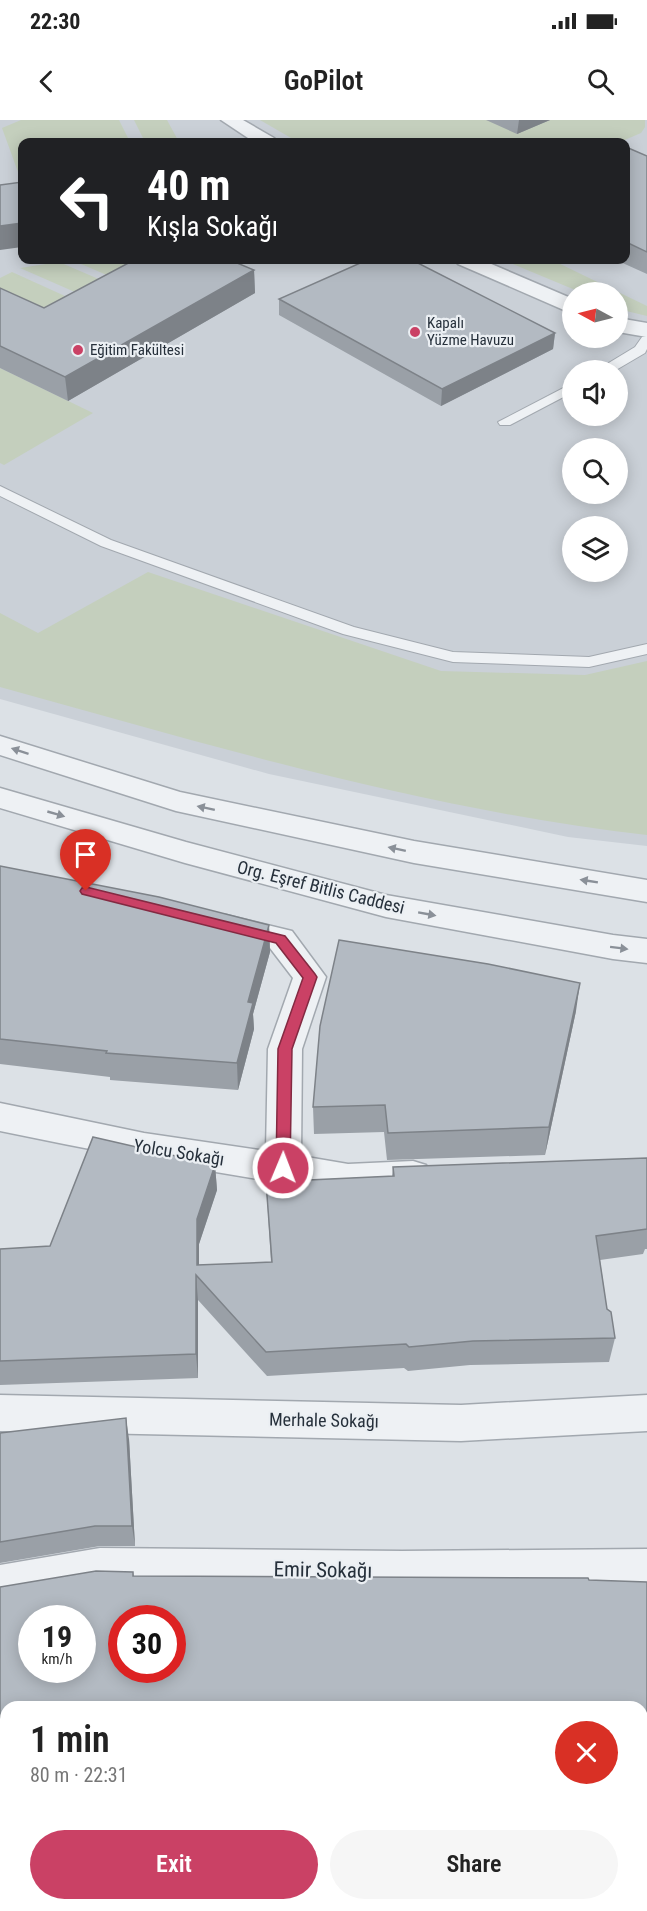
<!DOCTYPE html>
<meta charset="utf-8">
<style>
:root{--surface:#fff;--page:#f6f6f6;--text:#222;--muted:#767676;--accent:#ca4165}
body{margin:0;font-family:"Roboto Condensed",sans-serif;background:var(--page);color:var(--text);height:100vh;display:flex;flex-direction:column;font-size:22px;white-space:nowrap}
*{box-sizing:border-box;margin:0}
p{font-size:20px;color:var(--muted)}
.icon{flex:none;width:33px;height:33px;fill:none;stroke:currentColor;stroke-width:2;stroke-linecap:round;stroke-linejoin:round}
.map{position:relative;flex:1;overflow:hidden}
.drawer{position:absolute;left:0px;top:1581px;width:648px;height:210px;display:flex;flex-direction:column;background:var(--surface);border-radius:18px 18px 0 0;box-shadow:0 3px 15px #0003}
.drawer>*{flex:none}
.guide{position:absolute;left:18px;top:18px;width:612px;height:126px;border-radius:12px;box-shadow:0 3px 15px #0003;background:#202124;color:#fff;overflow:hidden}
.needle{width:39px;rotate:277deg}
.fabs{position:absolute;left:562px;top:162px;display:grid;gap:12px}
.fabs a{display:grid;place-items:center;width:66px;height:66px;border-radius:50%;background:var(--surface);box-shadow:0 3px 15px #0003;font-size:30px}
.speed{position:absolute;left:18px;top:1485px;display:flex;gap:12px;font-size:30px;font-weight:700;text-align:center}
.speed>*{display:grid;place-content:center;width:78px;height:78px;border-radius:50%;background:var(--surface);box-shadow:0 3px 15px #0003;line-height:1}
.speed small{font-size:15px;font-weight:400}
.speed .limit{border:9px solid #d22;background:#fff;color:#111}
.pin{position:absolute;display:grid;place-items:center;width:51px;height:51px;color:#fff;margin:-62px -26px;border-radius:50% 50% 50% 0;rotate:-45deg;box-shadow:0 0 6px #0007}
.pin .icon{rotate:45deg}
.me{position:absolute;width:66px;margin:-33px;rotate:1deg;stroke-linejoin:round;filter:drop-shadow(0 0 4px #0008)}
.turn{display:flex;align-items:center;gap:21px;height:126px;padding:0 30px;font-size:27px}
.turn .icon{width:78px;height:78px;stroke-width:2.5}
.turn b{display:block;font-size:42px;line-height:51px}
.round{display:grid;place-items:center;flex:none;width:63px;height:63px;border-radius:32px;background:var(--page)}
.headline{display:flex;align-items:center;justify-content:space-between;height:102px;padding:0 30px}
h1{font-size:36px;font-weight:600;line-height:45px}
.primary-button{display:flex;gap:12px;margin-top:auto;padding:12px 30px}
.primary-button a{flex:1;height:69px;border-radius:36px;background:var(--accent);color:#fff;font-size:24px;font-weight:600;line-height:69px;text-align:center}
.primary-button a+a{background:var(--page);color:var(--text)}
.status{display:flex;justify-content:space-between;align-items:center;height:42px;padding:0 30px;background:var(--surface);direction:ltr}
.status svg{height:16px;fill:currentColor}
header{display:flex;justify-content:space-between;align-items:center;height:78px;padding:0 30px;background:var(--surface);font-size:27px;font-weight:600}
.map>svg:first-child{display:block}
.built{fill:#cad0d7;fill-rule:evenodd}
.green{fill:#c4cfbd}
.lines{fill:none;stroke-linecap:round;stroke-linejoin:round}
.service-casing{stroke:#a2a8af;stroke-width:2}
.minor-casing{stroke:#a2a8af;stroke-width:3}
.tertiary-casing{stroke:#a2a8af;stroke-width:3}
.service{fill:#eef1f4;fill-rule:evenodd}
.minor{fill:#eef1f4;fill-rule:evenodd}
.tertiary{fill:#eef1f4;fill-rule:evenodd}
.wall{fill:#9aa0a7}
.shaded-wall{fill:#7d8288}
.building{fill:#b3bac2;stroke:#7d8288;stroke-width:1.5;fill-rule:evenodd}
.oneway{fill:#8a9098}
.route{fill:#ca4165;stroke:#832a42;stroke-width:1.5}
.poi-dot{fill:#ca4165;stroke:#ebeff3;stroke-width:2}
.labels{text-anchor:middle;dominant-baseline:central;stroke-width:4.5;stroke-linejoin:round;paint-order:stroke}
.far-poi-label{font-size:15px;fill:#26303b;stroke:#ebeff3;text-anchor:start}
.street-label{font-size:18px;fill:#26303b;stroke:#ebeff3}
.near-street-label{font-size:21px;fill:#26303b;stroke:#ebeff3}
</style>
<div class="status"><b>22:30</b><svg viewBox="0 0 49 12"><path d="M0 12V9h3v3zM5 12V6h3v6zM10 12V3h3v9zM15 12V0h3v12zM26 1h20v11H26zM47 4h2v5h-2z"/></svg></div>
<header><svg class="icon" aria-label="back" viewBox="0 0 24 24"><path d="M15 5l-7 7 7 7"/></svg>GoPilot<svg class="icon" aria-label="search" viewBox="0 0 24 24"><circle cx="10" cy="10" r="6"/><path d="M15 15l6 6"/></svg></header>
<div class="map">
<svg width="647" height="1791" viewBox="0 0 647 1791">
<rect width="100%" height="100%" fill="#dce1e6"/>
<path class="built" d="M0,0H647V726L568,717L269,654L0,579ZM22,22H626V140H22ZM573,172H618V218H573ZM573,250H618V296H573ZM573,328H618V374H573ZM573,406H618V452H573Z"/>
<path class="green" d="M21,0H119L130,22H22V63L2,8Z
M134,0H167L179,22H145Z
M260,0H645V7L641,13L620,22H298Z
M82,140H152L116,159L74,141Z
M503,140H552L647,186V196L618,189V172H580Z
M59,142L108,163L84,176L20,148Z
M12,152L76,181L47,196L0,175V158Z
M0,248L93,293L4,345L0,343Z
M148,452L441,551L585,555L647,541V715C427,690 213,626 0,567V493L38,513Z"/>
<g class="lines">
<defs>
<path id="service" d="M647,216V229L645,233L616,250H601L602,247L635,227L642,217Z
M573,263V272L510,305H500L498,302Z
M0,366L111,420L354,507L453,532L589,537L647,524V534L589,547L453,542L343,514L101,426L0,376Z"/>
<path id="minor" d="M221,0H243L274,18L277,22H254Z
M455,140H482L573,179V194L458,144Z
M618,198L647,203V217L618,212Z
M226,795L292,811L326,857L302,929L301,1036L348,1044L413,1041L426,1045L431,1055L426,1065C376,1082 308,1066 257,1059C171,1045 86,1029 0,1011V983L144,1013L266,1031L268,929L293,858L270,828L215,814L210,806L215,798Z
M0,1275L461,1285L647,1275V1311L461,1321L0,1311Z
M100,1428L402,1431L647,1429V1469L402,1471L100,1468L0,1485V1445Z"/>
<path id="tertiary" d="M0,616L180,672L414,721L647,760V782L414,743L176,691L0,635Z
M0,668L186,722L386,775L613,815L647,819V843L613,839L386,797L185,743L0,688Z"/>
</defs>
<use href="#service" class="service-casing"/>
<use href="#minor" class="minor-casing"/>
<use href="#tertiary" class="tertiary-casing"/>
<use href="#service" class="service"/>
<use href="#minor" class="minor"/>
<use href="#tertiary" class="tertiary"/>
</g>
<path class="wall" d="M486,0H550L517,14Z
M626,27L647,36V154L616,140H626Z
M254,150L255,173L68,281L0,248V168L44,188Z
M279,179L555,213L553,229L441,286L279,195Z
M0,746L269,805L270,832L253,894L254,909L238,970L110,960V957L0,944Z
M576,891L545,1035L387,1040L384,1012L314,1014L313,987Z
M647,1038V1129H645L643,1134L600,1140L607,1189L615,1218L609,1242L470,1245L408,1251L404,1248L267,1256L198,1180V1258L0,1265V1129L50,1126L215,1045L217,1070L199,1124V1145L271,1142L266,1062L392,1056L393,1047Z
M0,1313L129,1319L135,1426H100L0,1443Z
M133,1452L134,1456L589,1460L647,1462V1664H642V1587H6V1706H0V1467Z"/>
<path class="shaded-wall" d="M519,0H550L517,14Z
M22,103V127L0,130V106Z
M254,150L255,173L68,281L65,257Z
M555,213L553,229L441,286L442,269Z
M269,805L270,832L253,894L254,909L238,970L237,943L248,882Z
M580,863L576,891L545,1035L549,1007Z
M215,1045L217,1070L199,1124V1159L197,1145V1099Z
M196,1155L198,1180V1258L196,1234Z
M126,1298L129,1319L135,1426L132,1406Z"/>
<path class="building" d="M607,19L615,22H600Z
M626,27L647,36V132L626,122Z
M22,62V103L0,106V65Z
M134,140H230L254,150L65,257L0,226V168L44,188Z
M367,140H412L555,213L442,269L279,179Z
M0,746L159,777L269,805L248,882L253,883L237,943L106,933L107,931L0,919Z
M339,820L488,844L580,863L549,1007L388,1013L385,985L313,987L320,906Z
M93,1017L215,1045L197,1099V1145L272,1142L266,1062L394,1056L393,1047L647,1038V1109L596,1116L607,1189L611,1192L615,1218L473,1221L409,1227L406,1224L266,1232L196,1155V1234L0,1241V1129L50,1126Z
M126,1298L132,1406H95L0,1422V1313Z
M96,1451L133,1452V1456L588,1458L589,1460L647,1462V1648L642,1647V1587H6V1690H0V1467ZM32,1498H82V1550H32ZM122,1498H172V1550H122Z
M647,1785V1791H552Z"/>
<defs><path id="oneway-solid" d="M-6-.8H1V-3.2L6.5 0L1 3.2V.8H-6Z" transform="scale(1.5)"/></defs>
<g class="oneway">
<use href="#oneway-solid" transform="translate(20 631) rotate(-162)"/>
<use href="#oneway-solid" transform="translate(206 688) rotate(-168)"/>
<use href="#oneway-solid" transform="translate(56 694) rotate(16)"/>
<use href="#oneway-solid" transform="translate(397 729) rotate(-168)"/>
<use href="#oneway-solid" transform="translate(589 761) rotate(-171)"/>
<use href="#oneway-solid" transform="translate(427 794) rotate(10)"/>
<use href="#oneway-solid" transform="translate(619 828) rotate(7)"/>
</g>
<path class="route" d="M86,767L285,816L315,854L317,857L292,929L290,1048L288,1052H278L276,1048L278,929L303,858L276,823L82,774L80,771L82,768Z"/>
<g class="poi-dot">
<circle cx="415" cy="212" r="6"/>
<circle cx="78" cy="230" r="6"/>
</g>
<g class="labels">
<g class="far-poi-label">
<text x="427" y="203">Kapalı<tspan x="427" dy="17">Yüzme Havuzu</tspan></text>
<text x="90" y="230">Eğitim Fakültesi</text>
</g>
<g class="street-label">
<text transform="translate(321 767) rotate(14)">Org. Eşref Bitlis Caddesi</text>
<text transform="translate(179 1032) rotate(9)">Yolcu Sokağı</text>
<text transform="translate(324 1300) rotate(1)">Merhale Sokağı</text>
</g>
<g class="near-street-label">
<text transform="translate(323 1450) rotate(1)">Emir Sokağı</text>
</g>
</g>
</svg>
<div class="fabs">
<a><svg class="needle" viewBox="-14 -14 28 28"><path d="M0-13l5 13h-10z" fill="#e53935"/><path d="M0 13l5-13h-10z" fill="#767676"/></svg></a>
<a><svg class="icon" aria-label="sound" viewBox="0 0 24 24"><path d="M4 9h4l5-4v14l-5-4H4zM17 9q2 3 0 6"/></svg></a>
<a><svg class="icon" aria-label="search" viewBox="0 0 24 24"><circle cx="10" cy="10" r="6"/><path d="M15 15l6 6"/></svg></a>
<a><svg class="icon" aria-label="layers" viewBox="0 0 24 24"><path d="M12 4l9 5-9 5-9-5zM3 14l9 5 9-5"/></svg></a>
</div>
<div class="speed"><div>19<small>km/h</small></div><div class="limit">30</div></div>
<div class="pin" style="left:86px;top:771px;background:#d93025"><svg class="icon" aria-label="arrive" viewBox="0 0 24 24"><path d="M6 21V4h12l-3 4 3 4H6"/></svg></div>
<svg class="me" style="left:283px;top:1048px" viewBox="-20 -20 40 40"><circle r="17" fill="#ca4165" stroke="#fff" stroke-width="3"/><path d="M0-11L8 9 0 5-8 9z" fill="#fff"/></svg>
<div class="guide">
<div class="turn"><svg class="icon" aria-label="left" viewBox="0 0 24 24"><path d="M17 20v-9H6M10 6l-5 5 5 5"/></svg><div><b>40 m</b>Kışla Sokağı</div></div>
</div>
<section class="drawer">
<div class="headline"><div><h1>1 min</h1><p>80 m · 22:31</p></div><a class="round" style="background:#d93025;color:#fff"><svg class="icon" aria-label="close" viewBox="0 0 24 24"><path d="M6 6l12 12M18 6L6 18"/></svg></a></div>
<div class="primary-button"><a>Exit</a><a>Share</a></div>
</section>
</div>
